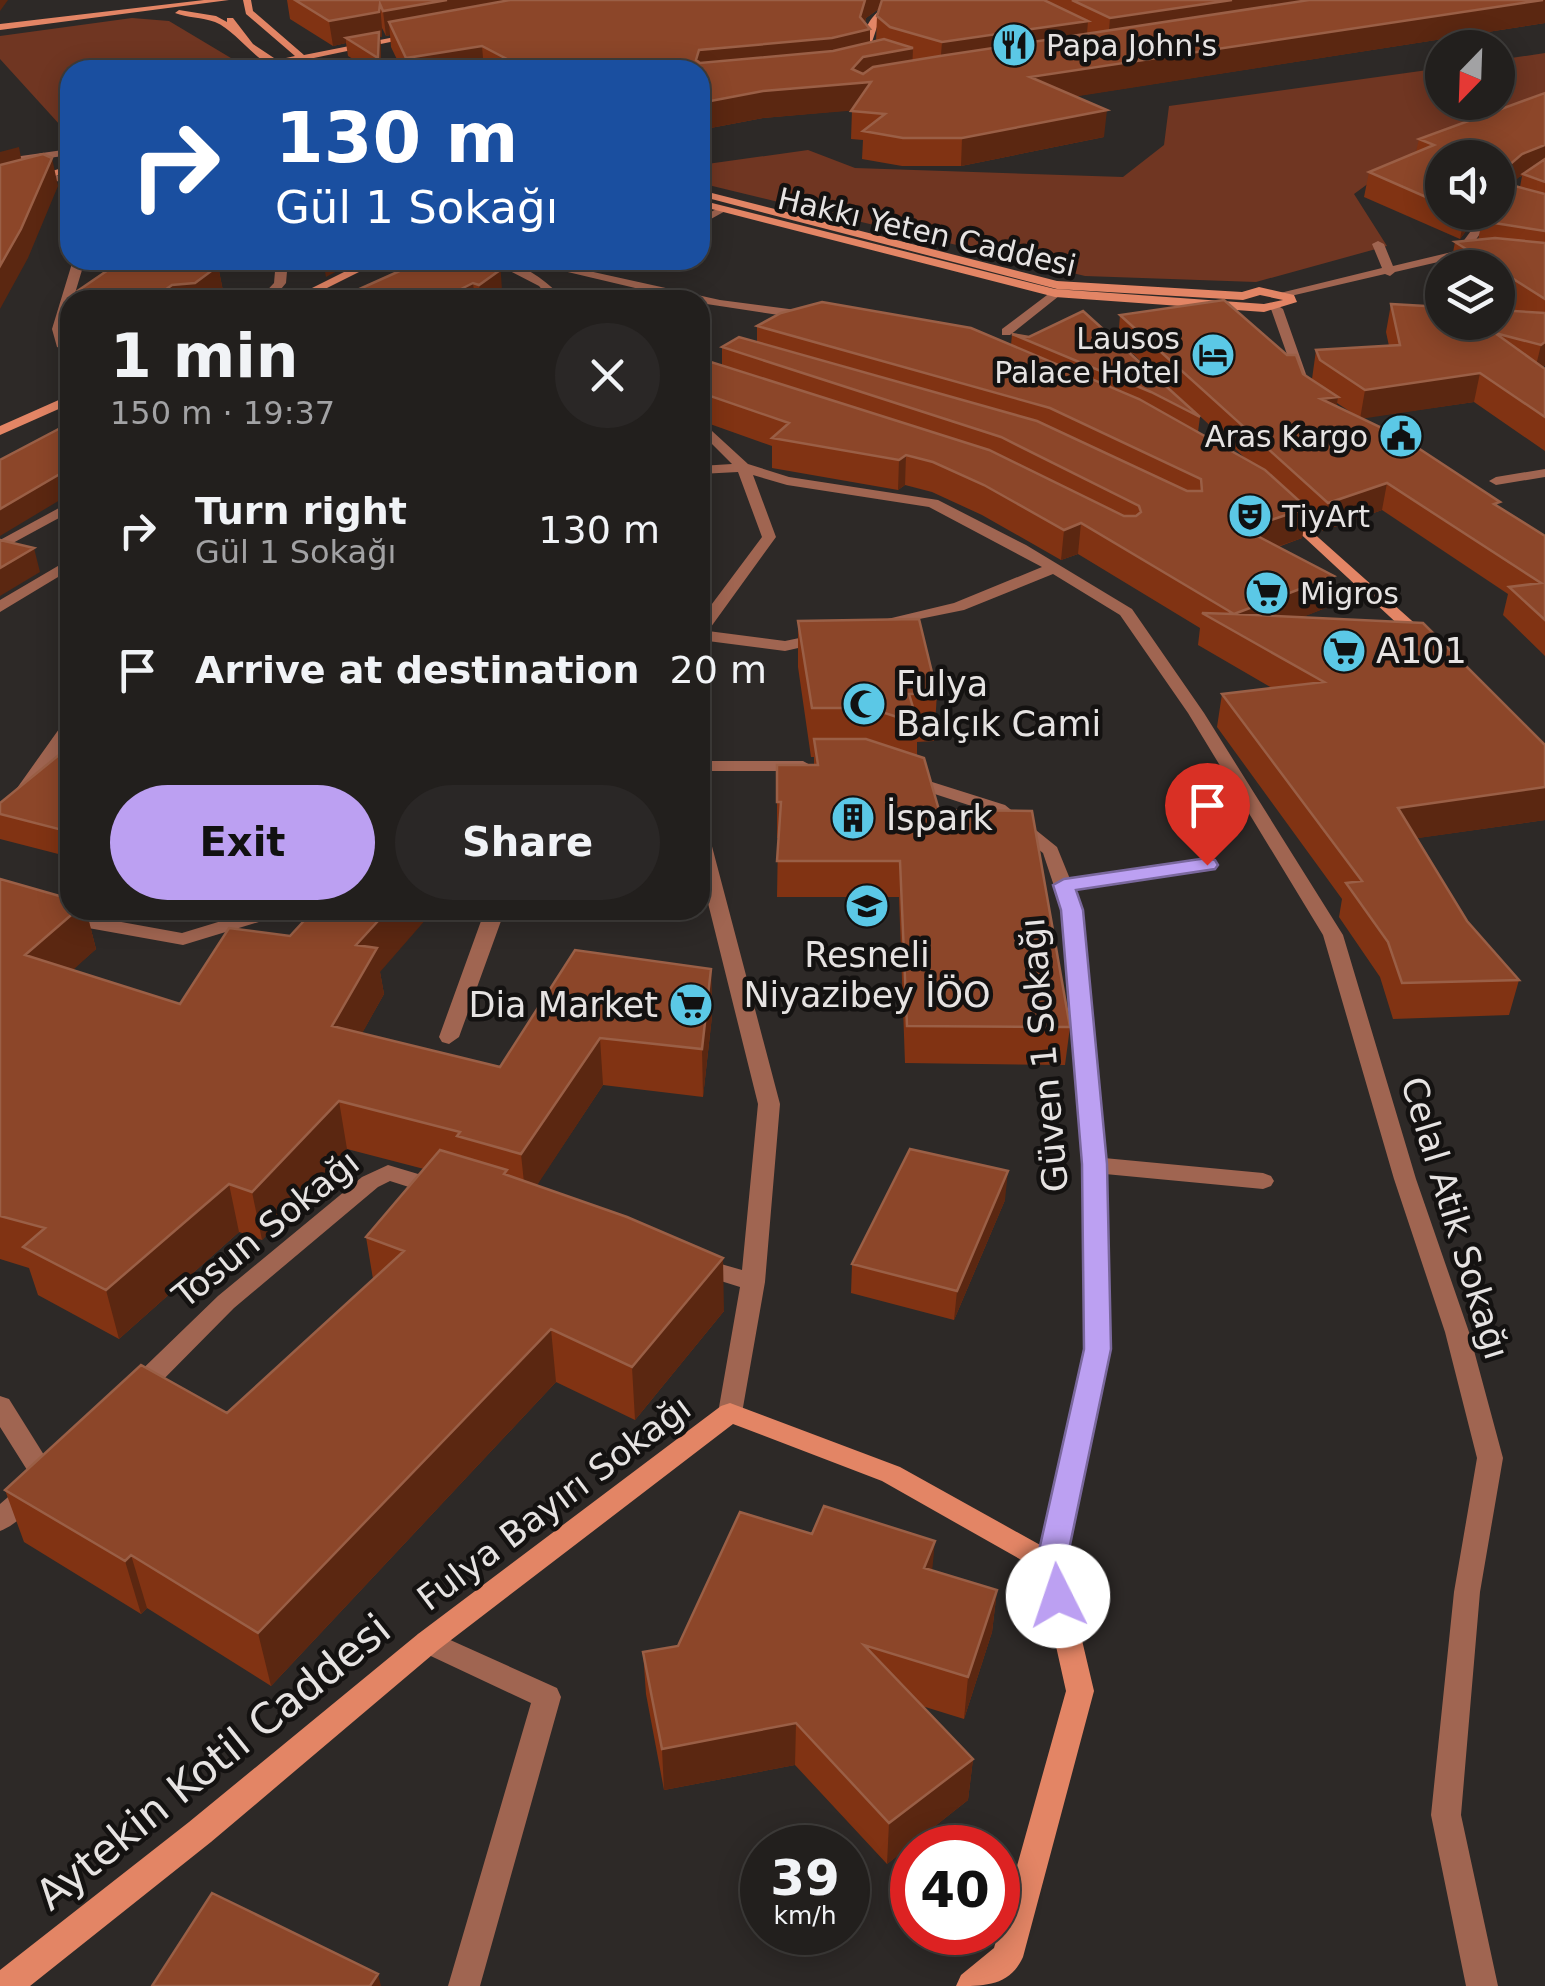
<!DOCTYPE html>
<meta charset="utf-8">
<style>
:root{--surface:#221f1d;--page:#2a2726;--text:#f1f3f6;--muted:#a2a2a4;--line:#3f3d3b;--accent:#bca0f2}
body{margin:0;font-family:"DejaVu Sans",sans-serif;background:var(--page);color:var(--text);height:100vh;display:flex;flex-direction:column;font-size:38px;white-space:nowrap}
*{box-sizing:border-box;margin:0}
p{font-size:32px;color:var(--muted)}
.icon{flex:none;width:55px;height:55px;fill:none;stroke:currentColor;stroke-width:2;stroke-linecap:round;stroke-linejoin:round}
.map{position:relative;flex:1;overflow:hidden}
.panel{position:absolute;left:60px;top:290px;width:650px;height:630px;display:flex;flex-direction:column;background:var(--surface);border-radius:30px;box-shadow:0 5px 25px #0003,0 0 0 2px var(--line)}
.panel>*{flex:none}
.hud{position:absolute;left:60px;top:60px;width:650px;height:210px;border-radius:30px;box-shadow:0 5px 25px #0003,0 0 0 2px var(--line);background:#1a4fa0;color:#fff;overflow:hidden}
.needle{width:65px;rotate:203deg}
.controls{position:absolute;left:1425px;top:30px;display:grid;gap:20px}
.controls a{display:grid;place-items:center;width:90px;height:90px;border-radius:50%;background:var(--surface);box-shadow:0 5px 25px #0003,0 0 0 2px var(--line);font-size:50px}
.speed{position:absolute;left:740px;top:1825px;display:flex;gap:20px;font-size:50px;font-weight:700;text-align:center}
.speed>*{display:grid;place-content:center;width:130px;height:130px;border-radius:50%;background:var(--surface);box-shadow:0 5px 25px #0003,0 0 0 2px var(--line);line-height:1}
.speed small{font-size:25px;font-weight:400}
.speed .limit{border:15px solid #d22;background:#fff;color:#111}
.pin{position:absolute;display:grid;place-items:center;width:85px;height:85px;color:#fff;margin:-102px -42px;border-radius:50% 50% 50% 0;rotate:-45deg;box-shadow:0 0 10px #0007}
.pin .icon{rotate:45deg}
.me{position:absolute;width:110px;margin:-55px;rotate:356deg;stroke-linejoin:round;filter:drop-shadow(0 0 8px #0008)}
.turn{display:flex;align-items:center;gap:35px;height:210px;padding:0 50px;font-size:45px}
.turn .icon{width:130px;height:130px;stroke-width:2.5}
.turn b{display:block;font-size:70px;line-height:85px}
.round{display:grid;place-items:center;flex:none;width:105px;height:105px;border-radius:52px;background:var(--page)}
.summary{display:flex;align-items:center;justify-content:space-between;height:170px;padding:0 50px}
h1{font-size:60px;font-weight:700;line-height:75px}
.button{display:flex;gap:20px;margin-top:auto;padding:20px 50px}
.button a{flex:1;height:115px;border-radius:60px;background:var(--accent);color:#111;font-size:40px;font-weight:700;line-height:115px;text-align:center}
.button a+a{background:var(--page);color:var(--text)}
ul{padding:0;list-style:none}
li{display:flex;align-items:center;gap:30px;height:140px;padding:0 50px}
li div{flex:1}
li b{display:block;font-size:38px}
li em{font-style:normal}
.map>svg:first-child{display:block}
.green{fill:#703622}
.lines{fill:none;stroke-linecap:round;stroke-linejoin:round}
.lane{fill:#a06551;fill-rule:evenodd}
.street{fill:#a06551;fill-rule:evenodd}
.secondary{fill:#e38565;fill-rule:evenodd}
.wall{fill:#813313;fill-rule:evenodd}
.shaded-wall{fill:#5b2711}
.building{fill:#8c4629;stroke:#9a5f46;stroke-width:2.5}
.route{fill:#bca0f2;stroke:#7a689d;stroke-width:2.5}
.labels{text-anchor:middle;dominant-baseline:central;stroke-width:9;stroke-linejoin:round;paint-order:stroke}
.far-poi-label{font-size:30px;fill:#e6e3e2;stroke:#141211;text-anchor:start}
.far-street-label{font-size:30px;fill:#e6e3e2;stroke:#141211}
.poi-label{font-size:35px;fill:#e6e3e2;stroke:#141211;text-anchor:start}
.street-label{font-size:35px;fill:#e6e3e2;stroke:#141211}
.near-street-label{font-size:42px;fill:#e6e3e2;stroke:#141211}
</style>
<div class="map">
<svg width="1545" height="1986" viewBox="0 0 1545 1986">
<rect width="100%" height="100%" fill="#2d2927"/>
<path class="green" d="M132,18L169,21L251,70H70V136L0,59V36Z
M1545,53V107L1403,158L1354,194L1387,246L1256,282L1085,276L700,183V165L808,150L855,168L1123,177L1164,145L1169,106L1442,68V102H1498V60Z"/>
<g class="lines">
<path class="lane" d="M720,207L729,209L700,225V218Z
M1055,289L1061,293L1059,296L1010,335H1002V329Z"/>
<path class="street" d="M70,149V155L0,165V159Z
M46,172L70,180V187L46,176Z
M1485,212H1496L1464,256L1395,272L1390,276L1385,274L1282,298L1276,294L1382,268L1372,244L1378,241L1384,244L1393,266L1456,251Z
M73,260H85L73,300H70L64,329L70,352L57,347L52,329Z
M276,260H288L286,283L272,300H258L274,283Z
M489,260C518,260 546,279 564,300H551L539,286Z
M517,260H539L720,300L812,312L818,316L812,320L700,303V300H686Z
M1277,305L1283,309L1307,377L1306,380L1295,377L1271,309Z
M700,420L748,464L789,477L938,500L1026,545L1132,609L1204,713L1343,935L1416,1179L1469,1332L1503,1458L1480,1592L1461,1815L1498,1986H1466L1431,1815L1454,1592L1477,1458L1445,1332L1394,1179L1323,935L1188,713L1120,615L1053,574L964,610L875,628V622L954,603L1042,567L929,507L787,485L753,475L776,537L708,631L785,641L823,633L831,638L829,641L785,651L700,640V620L762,537L738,472L700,474V466L732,464L700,432Z
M1545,469V477L1496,485L1489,481L1496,477Z
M70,502V512L0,550V540Z
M63,563L70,567L68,571L0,612V600Z
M70,721V738L6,829L0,830V812L64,722Z
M700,761H803L812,766L803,771H700Z
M910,775L1005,805L1057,847L1070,879L1214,861L1216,865L1214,869L1207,871L1074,889L1082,910L1104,1158L1263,1173L1271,1176L1274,1181L1271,1186L1263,1189L1105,1174L1109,1349L1064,1564L1060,1572L1051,1575L1042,1572L1038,1564L1085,1349L1083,1165L1062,910L1043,853L993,813L904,784L901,780Z
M700,830L709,835L780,1104L765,1282L742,1413L739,1420L730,1423L721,1420L718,1413L740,1287L692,1272L688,1266L692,1260L700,1258L742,1270L758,1104L700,871Z
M258,910H288L285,914L183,945L66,924L56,918L66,912L182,933Z
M485,910H505L459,1037L449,1044L442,1042L439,1037Z
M388,1165L445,1182L448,1188L445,1194L437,1196L390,1181L378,1187L234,1308L145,1398L136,1401L127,1398L124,1391L127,1384L218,1296L362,1177Z
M0,1396L9,1399L59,1479L55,1486L44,1489C40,1504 16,1525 0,1531V1504L23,1484L34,1481L0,1427Z
M428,1630L557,1688L561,1697L480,1986H448L531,1703L418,1650L414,1642L418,1634Z"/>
<path class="secondary" d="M204,0H229L0,30V24Z
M243,0H251L253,11L304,55L415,33L419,36L309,59L321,70H310L300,61L284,64L290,69C261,73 240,32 215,22C202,17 187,18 175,13L179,10L216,16L227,22V18H233L253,44L277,60L295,56L246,14Z
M896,0H907L880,18L872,42L880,50L872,52L863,43C865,20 877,10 896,0Z
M70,166V172L0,191V185Z
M700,190L1057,281L1242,292L1259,287L1294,295L1297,302L1264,312L1055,297L700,206V200L1055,289L1264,304L1283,300L1260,295L1243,300L1057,289L700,196Z
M368,260H383L303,300H288Z
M70,395V404L0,435V426Z
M1283,506L1429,636V642H1417L1278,513L1276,510Z
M730,1403L900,1467L1060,1556L1064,1564L1094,1691L1023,1957C1010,1986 985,1986 956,1986L961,1975L994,1948L1066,1691L1039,1570L882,1481L733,1424L438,1650L211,1842L30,1986H0V1970L189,1822L418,1634L721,1406Z"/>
</g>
<path class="wall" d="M287,0H1545V23L1076,96L1104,137L961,166H902L862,159L863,140L851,139L852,110L763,118L700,130V70H402L391,47L390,35L386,36L382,28V37H380L381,49L380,70H371L348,56L346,43L333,46L290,19ZM880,8L877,16L876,41L870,42L865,23L866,18Z
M1545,93V365L1543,367L1545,369V451L1474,402L1361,418L1545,536V656L1503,615L1508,594L1382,510L1323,531L1306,515L1302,538L1278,547L1334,576L1328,607L1302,617L1545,745V820L1417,838L1467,921L1519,980L1509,1015L1393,1019L1380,977L1339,917L1342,899L1217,727L1222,694L1272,688L1198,645L1200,628L1078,554L1061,560L982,515L932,492L905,485L898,490L772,468V446L710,424L700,416V365H722V347L757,343V326L1011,345L1012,334L1029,337L1083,311L1200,417L1198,432L1246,459L1118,340L1120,315L1303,374L1312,379L1316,350L1389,346L1386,332L1391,304L1442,322L1515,311L1498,299V268H1450L1455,242L1478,240L1482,221L1520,187L1522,176L1516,178L1498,195V158H1442V212H1480L1460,239L1364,197L1369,172L1416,152L1419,139ZM1337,403L1355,415L1336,406Z
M424,260L502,290L488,300H335Z
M218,266L223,291L210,300H81L79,290Z
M798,621L937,693L934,741L917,742V756L939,810L1070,1027L1065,1065L905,1063L899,897H777L778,838H777V765H814V757H811L798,667Z
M70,746V857L0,839V803Z
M0,879L70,910H86L96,949L72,970L180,1004L380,972L384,994L362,1033L500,1067L711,969L712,1016L703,1097L603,1085L536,1186L724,1311L635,1420L556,1382L271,1686L147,1608L141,1614L24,1542L5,1490L227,1413L373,1279L366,1237L424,1169L347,1149L262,1240L239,1232L119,1339L38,1295L29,1268L0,1259Z
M1005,1200L954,1320L851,1293L852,1264Z
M932,1570L997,1590L992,1632L964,1719L922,1706L973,1759L968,1800L887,1864L795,1765L664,1790L646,1694L643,1652L678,1646Z"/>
<path class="shaded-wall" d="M0,0H8L0,11Z
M447,0H584L389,22L390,35L386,36L383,11Z
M865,0H891L866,18L863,31L870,29V54L700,76L696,60L699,50L860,17Z
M1232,0H1316L1108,43L1110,18Z
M1545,0V23L1028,104L1030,77Z
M380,4L382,28V37H380L381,49L379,70L378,58L346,38V43L333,46L329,21Z
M1088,21L1086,46L940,68L942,42Z
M482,46L484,70H407L406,58Z
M913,48L912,73L871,82V109L763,118L700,130V103L763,91L852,69L863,57Z
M1107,110L1104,137L961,166L962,138Z
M1545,145V168L1523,174L1498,195V183L1501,172L1522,154Z
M19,147L24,174L0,182V152Z
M52,158L58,186L28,258L0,309V266Z
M1466,212H1480L1460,239L1465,213Z
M323,260H358L326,277Z
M500,260L502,290L488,300H481L479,285Z
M218,266L223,291L210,300H141L172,285Z
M473,283L475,300H439Z
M1545,342V365L1534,374L1541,345Z
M1480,373L1474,402L1360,419L1365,390Z
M1338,397L1334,422L1321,399Z
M906,455L905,485L898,490L899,460Z
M70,468V494L0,536V509Z
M1387,483L1382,510L1323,531L1328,503Z
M1307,508L1302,538L1240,560L1244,529Z
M1081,523L1078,554L1061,560L1064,530Z
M34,548L40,572L0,596V568Z
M1334,576L1328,607L1248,639L1234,614Z
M1545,787V820L1391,842L1398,808Z
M77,910H86L96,949L38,1002L25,955Z
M388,910H434L380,972L384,994L340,1073L332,1026L356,945Z
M711,969L712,1016L703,1097L702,1049Z
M600,1038L603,1085L526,1202L521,1154Z
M339,1101L347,1149L262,1240L252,1192Z
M1008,1171L1005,1200L954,1320L957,1291Z
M229,1184L239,1232L119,1339L106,1290Z
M723,1258L724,1311L635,1420L632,1367Z
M551,1329L556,1382L271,1686L258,1633Z
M935,1541L931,1583L924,1568Z
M131,1555L147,1608L141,1614L125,1561Z
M997,1590L992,1632L964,1719L968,1677Z
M796,1723L795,1765L664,1790L662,1749Z
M973,1759L968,1800L887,1864L889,1823Z
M378,1974L381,1986H370Z"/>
<path class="building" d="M295,0H447L383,11L380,4L379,12L329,21Z
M510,0H865L860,17L870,29L832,38L699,50L696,60L700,63L833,51L884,39L913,48L863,57L852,69L863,74L873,67L940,56L1309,0H1543L1030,77L1107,110L962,138H903L863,131L885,114L851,111L871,82L763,91L700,103V70H528L482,46L406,58L389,22Z
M882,0H1044L1088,21L942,42L890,27L877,16Z
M1072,0H1232L1110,18Z
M379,32L378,58L346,38Z
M1545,93V145L1522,154L1501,172L1500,183H1498V158H1442V204L1369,172L1434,145L1419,139Z
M43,154L52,158L21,229L0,266V165Z
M1545,159V182L1523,174Z
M1511,185L1545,194V231L1482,221L1488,212H1498V201Z
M1495,238L1545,243V299L1455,242Z
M114,260H214L218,266L195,283L172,285L155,297L141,299L79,290L111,268Z
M424,260H500V270L479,285L473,283L439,300H335Z
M1224,300L1287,355H1296L1303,374L1338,397L1321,399L1403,438L1500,502L1494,504L1545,536V620L1509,587L1541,583L1387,483L1328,503L1120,315Z
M822,302L971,328L1139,399L1265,470L1307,508L1244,529L1334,576L1234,614L1423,623L1545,745V787L1398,808L1467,921L1519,980L1402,983L1388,942L1346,883L1362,881L1222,694L1324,682L1202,613L1234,614L1081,523L1064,530L984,485L933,462L906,455L899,460L772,438L789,423L710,396L700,388V365L711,362L989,450L1124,516H1136L1141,512L1139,506L1001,437L722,347L739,337L1037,421L1187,491H1202L1201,479L1050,408L757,326L781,313Z
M1391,304L1442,307V322H1498V310L1545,313V342L1541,345L1495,333L1545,369V417L1480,373L1365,390L1320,360L1316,350L1400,345Z
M1083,311L1200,417L1151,392L1012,334L1029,337Z
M70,423V468L0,509V460Z
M0,540L34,548L0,568Z
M919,619L937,693L909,694L918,724L870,708H812L798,621Z
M814,739H866L924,758L939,810L1032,811L1070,1027L907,1026L900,861H777L781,802H777V765H818Z
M70,746V832L0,814V803Z
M0,879L70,899V910H77L25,955L180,1004L229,928L290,936L314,910H388L356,945L377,948L332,1026L500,1067L575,950L711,969L702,1049L600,1038L521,1154L457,1136L460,1132L339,1101L252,1192L229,1184L106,1290L23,1247L45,1228L0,1216Z
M910,1149L1008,1171L957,1291L852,1264Z
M440,1150L507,1170L504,1174L627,1217L723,1258L632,1367L551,1329L258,1633L131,1555L125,1561L5,1490L141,1365L227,1413L404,1251L366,1237Z
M824,1506L935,1541L924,1568L997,1590L968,1677L864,1645L973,1759L889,1823L796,1723L662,1749L643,1652L678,1646L740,1512L812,1534Z
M212,1893L378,1974L370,1986H152Z"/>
<path class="route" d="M1207,858L1215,860L1218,865L1215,869L1076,890L1083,910L1107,1164L1111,1349L1066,1564L1074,1596L1069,1605L1058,1609L1047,1605L1036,1564L1084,1349L1082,1164L1061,910L1053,885L1064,879Z"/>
<defs>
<symbol id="restaurant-disc" viewBox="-11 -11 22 22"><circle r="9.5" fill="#5bc8e6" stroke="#141211"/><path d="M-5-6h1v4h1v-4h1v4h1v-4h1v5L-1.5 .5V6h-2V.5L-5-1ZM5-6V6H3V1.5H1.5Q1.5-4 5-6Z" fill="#111"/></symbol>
<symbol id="hotel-disc" viewBox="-11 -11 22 22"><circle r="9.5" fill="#5bc8e6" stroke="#141211"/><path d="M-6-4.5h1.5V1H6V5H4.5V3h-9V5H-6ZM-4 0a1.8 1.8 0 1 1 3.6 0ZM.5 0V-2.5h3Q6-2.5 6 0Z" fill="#111"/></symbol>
<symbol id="civic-disc" viewBox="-11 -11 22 22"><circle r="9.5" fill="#5bc8e6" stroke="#141211"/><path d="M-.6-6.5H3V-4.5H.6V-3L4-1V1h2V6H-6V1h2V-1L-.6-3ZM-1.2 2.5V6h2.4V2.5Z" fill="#111"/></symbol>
<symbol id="theatre-disc" viewBox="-11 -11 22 22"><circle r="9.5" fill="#5bc8e6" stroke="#141211"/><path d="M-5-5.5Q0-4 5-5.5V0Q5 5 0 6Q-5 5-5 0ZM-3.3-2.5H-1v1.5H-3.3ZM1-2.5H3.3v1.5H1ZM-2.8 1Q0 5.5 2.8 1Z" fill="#111"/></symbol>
<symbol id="supermarket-disc" viewBox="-11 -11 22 22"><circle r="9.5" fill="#5bc8e6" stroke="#141211"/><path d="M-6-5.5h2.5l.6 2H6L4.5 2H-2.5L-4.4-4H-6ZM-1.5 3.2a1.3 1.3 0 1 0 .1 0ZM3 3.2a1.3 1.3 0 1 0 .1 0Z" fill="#111"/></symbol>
<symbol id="mosque-disc" viewBox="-11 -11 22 22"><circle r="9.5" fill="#5bc8e6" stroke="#141211"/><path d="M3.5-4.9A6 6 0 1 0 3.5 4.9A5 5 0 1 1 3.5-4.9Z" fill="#111"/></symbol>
<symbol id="building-disc" viewBox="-11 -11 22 22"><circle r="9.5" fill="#5bc8e6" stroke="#141211"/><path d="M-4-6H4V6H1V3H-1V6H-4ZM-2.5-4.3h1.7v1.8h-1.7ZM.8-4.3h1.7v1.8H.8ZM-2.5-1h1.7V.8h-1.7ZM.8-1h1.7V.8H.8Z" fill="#111"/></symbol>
<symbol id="school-disc" viewBox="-11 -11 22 22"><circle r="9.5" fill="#5bc8e6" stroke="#141211"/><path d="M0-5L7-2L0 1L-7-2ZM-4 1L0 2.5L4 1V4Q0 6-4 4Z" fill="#111"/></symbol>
</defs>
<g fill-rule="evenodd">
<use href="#restaurant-disc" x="989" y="20" width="50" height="50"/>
<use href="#hotel-disc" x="1188" y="330" width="50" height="50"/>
<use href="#civic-disc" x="1376" y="411" width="50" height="50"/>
<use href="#theatre-disc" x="1225" y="491" width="50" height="50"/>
<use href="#supermarket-disc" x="1242" y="568" width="50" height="50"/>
<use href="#supermarket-disc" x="1319" y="626" width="50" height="50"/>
<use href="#mosque-disc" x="839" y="679" width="50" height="50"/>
<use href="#building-disc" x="828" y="793" width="50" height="50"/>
<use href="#school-disc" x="842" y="881" width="50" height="50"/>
<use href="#supermarket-disc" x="666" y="980" width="50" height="50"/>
</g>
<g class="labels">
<g class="far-poi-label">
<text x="1046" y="45">Papa John's</text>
<text x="1180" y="338" text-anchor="end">Lausos<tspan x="1180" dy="34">Palace Hotel</tspan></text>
<text x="1368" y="436" text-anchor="end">Aras Kargo</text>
<text x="1282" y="516">TiyArt</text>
<text x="1300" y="593">Migros</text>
</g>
<g class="far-street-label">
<text transform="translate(927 232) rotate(13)">Hakkı Yeten Caddesi</text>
</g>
<g class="poi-label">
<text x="1376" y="651">A101</text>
<text x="896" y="684">Fulya<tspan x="896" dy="40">Balçık Cami</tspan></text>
<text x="886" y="818">İspark</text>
<text x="867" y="955" text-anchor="middle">Resneli<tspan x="867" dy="40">Niyazibey İÖO</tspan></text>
<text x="658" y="1005" text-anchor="end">Dia Market</text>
</g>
<g class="street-label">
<text transform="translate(1044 1055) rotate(-95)">Güven 1 Sokağı</text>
<text transform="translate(1455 1218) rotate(73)">Celal Atik Sokağı</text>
<text transform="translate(266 1229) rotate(-39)">Tosun Sokağı</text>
<text transform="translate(554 1503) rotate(-37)">Fulya Bayırı Sokağı</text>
</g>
<g class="near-street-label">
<text transform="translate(213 1762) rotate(-39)">Aytekin Kotil Caddesi</text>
</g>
</g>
</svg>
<div class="controls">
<a><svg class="needle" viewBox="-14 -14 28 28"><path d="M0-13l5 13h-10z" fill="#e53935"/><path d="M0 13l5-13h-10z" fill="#a2a2a4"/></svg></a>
<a><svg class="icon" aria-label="sound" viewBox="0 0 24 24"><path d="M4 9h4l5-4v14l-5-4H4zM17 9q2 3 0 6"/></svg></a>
<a><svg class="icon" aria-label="layers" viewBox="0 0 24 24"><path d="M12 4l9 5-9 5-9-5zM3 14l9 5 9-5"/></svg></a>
</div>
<div class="speed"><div>39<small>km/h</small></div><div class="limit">40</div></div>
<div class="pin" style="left:1207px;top:865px;background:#d93025"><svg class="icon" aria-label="arrive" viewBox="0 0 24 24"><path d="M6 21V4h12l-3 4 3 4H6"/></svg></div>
<svg class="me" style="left:1058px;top:1596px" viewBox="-20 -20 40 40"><circle r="19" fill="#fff"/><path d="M0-13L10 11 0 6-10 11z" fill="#bca0f2"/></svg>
<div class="hud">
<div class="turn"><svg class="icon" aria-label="right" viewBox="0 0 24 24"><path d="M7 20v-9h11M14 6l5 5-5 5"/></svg><div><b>130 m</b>Gül 1 Sokağı</div></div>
</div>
<section class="panel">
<div class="summary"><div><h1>1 min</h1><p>150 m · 19:37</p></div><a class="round"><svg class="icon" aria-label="close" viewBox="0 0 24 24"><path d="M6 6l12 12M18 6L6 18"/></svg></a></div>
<ul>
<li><svg class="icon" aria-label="right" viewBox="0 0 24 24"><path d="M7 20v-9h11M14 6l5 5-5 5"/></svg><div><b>Turn right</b><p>Gül 1 Sokağı</p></div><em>130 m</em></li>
<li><svg class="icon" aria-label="arrive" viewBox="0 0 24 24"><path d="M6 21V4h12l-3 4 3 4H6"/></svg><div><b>Arrive at destination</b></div><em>20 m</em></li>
</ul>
<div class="button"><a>Exit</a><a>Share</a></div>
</section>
</div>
